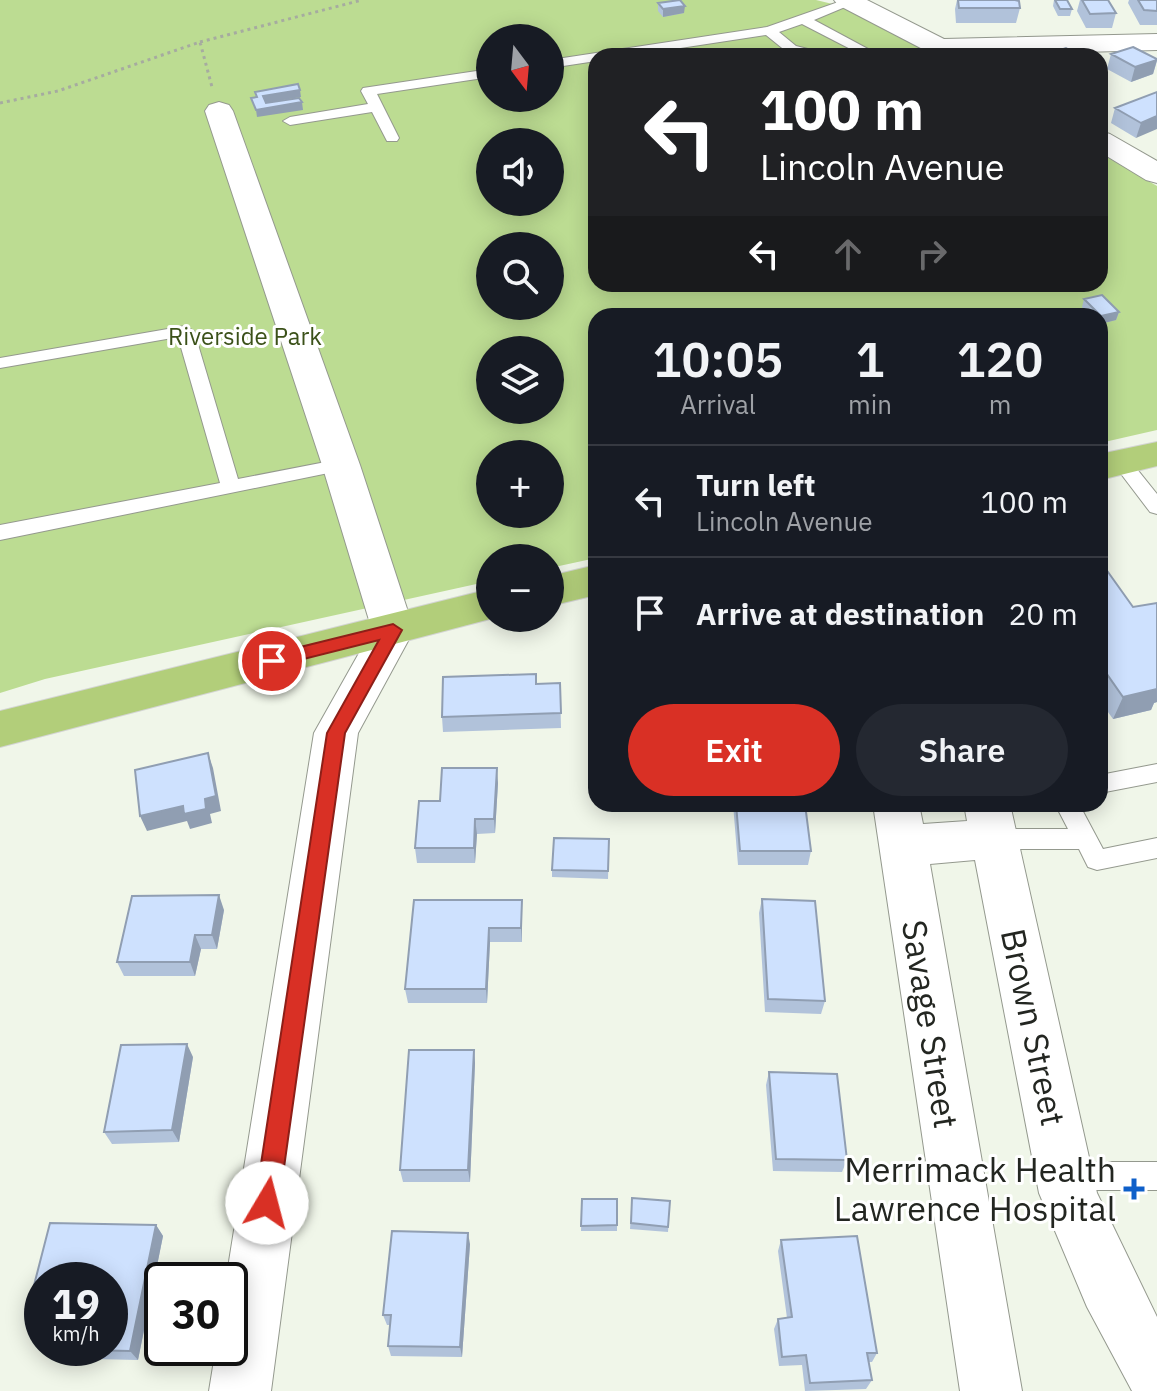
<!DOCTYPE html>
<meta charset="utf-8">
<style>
:root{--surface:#171b24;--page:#242831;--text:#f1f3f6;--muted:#9ea1a6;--line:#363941;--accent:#d93025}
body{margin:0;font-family:"IBM Plex Sans",sans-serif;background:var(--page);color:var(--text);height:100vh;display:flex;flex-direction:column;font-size:30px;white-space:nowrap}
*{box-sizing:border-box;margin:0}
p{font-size:26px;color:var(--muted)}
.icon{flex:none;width:44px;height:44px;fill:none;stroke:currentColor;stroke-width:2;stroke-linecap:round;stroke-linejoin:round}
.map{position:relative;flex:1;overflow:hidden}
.drawer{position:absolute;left:588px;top:308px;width:520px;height:504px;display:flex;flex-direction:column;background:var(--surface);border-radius:24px;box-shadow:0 4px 20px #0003}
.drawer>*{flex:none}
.hud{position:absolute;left:588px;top:48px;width:520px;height:244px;border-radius:24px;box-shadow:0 4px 20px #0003;background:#202124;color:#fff;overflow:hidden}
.needle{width:52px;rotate:164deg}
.controls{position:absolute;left:476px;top:24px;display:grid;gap:16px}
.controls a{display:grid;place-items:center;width:88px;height:88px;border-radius:50%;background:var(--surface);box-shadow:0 4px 20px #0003;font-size:40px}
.speed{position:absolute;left:24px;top:1262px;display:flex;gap:16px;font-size:40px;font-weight:700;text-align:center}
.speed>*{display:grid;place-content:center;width:104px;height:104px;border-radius:50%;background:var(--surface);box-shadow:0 4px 20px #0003;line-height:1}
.speed small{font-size:20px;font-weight:400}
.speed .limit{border:4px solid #111;border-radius:12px;background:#fff;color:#111}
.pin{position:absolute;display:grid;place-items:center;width:68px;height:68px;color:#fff;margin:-34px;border:4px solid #fff;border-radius:50%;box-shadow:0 2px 8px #0007}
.me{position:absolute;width:88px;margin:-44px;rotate:8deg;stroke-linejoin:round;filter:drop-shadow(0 0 6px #0008)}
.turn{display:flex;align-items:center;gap:28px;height:168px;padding:0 40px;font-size:36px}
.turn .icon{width:104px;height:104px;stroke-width:2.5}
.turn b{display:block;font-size:56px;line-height:68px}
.lanes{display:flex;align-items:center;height:76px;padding:0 40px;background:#0003;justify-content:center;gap:40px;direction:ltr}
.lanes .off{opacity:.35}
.eta{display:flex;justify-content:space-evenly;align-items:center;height:136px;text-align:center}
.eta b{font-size:48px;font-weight:600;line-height:56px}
.primary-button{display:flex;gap:16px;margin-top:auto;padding:16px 40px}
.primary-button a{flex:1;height:92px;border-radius:48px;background:var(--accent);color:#fff;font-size:32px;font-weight:600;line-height:92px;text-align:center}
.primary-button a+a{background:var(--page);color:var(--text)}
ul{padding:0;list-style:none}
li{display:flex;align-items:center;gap:24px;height:112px;padding:0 40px;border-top:2px solid var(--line)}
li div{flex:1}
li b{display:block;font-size:30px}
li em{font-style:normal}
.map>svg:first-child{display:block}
.green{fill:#bcdc92;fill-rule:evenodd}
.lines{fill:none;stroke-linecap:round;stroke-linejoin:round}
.lane-casing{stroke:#94998e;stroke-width:2}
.street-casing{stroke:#94998e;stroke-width:2}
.primary-casing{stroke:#d3d4d3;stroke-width:2}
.path{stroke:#a6aba0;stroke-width:3;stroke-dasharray:3 4;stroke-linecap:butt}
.lane{fill:#fff;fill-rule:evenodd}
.street{fill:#fff;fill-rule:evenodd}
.primary{fill:#b2ce7a;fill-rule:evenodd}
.wall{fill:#b1c2da}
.shaded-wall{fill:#909eb2}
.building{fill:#cee1fe;stroke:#909eb2;stroke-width:2}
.route{fill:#d93025;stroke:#8d1f18;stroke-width:2}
.poi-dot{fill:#0e5fc9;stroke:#fff;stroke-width:3}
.labels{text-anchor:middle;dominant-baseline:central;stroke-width:6;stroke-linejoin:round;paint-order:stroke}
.far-park-label{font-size:24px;fill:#3b5119;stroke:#fff}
.near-street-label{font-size:34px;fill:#232621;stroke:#fff}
.near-poi-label{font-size:34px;fill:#232621;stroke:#fff;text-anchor:end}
</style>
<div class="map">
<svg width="1157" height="1391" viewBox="0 0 1157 1391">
<rect width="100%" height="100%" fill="#f0f6e9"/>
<path class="green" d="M0,0H816L849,8L936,56H596V284H1100V153L1157,186V430L1100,443V316H596V558L550,568V558H490V581L45,679L0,693ZM490,38H550V98H490ZM490,142H550V202H490ZM490,246H550V306H490ZM490,350H550V410H490ZM490,454H550V514H490Z"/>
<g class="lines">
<defs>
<path id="lane" d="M844,0L857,2L814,20L881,56H864L802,24L779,32L796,46L835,56L787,52L766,35L628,56H596V61L550,68V60L767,27Z
M942,43L949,47L947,50L926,56H904Z
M490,69V77L377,94L399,138L397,141H387L372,112L290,125L283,121L290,117L368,104L361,91L363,88Z
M185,326L194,331L238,479L341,459L348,461L350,465L348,469L0,540V525L220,483L178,337L0,368V358Z
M1121,456L1128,458L1157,494V514L1150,512L1112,462Z
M1157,764V782L1100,793V775Z
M1055,804H1079L1103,849L1157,838V858L1097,870L1088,867L1079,849H995L987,846L983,839L987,832L995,829H1068Z
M1066,1162H1157V1190H1066L1056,1186L1052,1176L1056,1166Z"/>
<path id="street" d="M834,0H867L944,39L1157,34V50L936,56L838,5Z
M219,102L229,105L233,111L360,465L414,630L358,733L271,1391H209L216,1348H230V1280H226L314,733L372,630L322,465L205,111L209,105Z
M1100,131L1110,134L1157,161V183L1146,180L1100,152Z
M873,804H919L923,824L967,821L964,804H1010L1097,1193L1157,1317V1391H1132L1087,1307L1039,1193L975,860L930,864L1022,1391H960Z"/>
<path id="primary" d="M1157,442V466L1100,480V454Z
M596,565V595L550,606V576Z
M490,589V618H494L0,747V711Z"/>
</defs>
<use href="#lane" class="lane-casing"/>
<use href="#street" class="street-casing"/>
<use href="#primary" class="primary-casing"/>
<path class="path" d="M200,42L362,0
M0,103L58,91L200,42L212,87"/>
<use href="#lane" class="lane"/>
<use href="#street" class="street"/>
<use href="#primary" class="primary"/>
</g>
<path class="wall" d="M957,0H1015L1020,8L1016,23H956L955,9Z
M1054,0H1067L1072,9L1070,16H1058L1053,6Z
M1080,0H1108L1116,13L1112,28H1086L1077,11Z
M1129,0H1157V25H1140L1128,3Z
M658,3L684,13L663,17L658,11Z
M1111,54L1157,59V61L1153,74L1131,82L1107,69Z
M1157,92L1136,138L1111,123L1115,108Z
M1084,299L1119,312L1116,320L1100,324V316H1090L1082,307Z
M1100,574L1133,607L1157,603V702L1154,703L1151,710L1113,719L1100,701Z
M560,683L561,728L443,732L442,717L536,684Z
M498,783L495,833L477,834L475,863H417L415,848L440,801Z
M733,804H805L811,851L808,865H738Z
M609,839L608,879L552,877V870Z
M762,899L825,1001L821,1014L765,1012L759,913Z
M522,900V942H490L487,1003H408L405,989Z
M224,910L217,949H201L195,976H124L117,962Z
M474,1050L475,1063L470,1182H403L400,1170Z
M193,1057L179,1142L112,1144L104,1132Z
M769,1072L847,1160L842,1172L773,1171L766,1085Z
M632,1198L670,1201L668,1232L630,1229Z
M582,1199L617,1225V1231H581Z
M50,1223L156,1225L163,1236L138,1360L50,1358L40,1349L42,1340V1348H110V1280H42V1303L32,1293Z
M781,1240L877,1353L872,1362H868L872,1380L866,1389L805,1391L802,1365L779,1366L774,1329L778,1319L787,1318L778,1251Z
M470,1244L462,1357L391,1356L388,1346L390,1325H387L383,1315Z"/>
<path class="shaded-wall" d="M685,6L684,13L663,17V9Z
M1157,60L1153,74L1131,82L1135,67Z
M300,90L301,97L265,103L263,96Z
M302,102L303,110L257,117L256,110Z
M1157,116V129L1136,138L1141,123Z
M1119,312L1116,320L1100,324L1101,316Z
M1157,684V702L1154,703L1151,710L1113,719L1123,697Z
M208,753L213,768L221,811L210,814L212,823L190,829L187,821L147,831L140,816L205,799Z
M497,768L498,783L495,833L494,819Z
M475,819L477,834L475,863L474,848Z
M219,895L224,910L217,949L212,935Z
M522,900V942L521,928Z
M489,928L490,942L487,1003L486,989Z
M195,935L201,949L195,976L190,962Z
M187,1044L193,1057L179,1142L172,1130Z
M474,1050L475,1063L470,1182L468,1170Z
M156,1225L163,1236L138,1360L130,1351Z
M468,1233L470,1244L462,1357L460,1347Z"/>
<path class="building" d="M680,0L685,6L663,9L658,3Z
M958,0H1015L1019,1L1020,8H959Z
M1055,0H1067L1072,9H1060Z
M1082,0H1108L1116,13L1090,14Z
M1138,0H1157V11L1144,10Z
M1133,47L1157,59V60L1135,67L1111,54Z
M1066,48L1080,56H1042Z
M624,53L627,56H605Z
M298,84L300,90L263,96L266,103L299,98L302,102L256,110L251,98L257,97L255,92Z
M1157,92V116L1141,123L1115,108Z
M1102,295L1119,312L1101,316L1084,299Z
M1108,572L1133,607L1157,603V689L1123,697L1104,670L1100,671V574Z
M536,674V684L560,683L561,713L442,717L443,677Z
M208,753L216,796L205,799L206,809L184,814L183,806L140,816L135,770Z
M442,768H497L494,819H475L474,848H415L419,801H440Z
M736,804H805L811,851H740Z
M554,838L609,839L608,871L552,870Z
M219,895L212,935H195L190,962H117L132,896Z
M762,899L815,901L825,1001L768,999Z
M414,900H522L521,928H489L486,989H405Z
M187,1044L172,1130L104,1132L121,1045Z
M409,1050H474L468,1170H400Z
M769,1072L837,1074L847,1160L776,1159Z
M632,1198L670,1201L668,1227L631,1223Z
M582,1199H617V1225L581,1226Z
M50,1223L156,1225L130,1351L40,1349L42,1340V1348H110V1280H42V1293H32Z
M392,1231L468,1233L460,1347L388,1346L391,1315H383Z
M857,1236L877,1353H867L872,1380L810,1383L806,1355L782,1357L778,1319L792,1317L781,1240Z"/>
<path class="route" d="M393,624L402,630L345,733L279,1203L276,1211L267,1215L259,1211L255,1203L327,733L379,640L272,667L263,661L272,654Z"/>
<path class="poi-dot" d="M1130 1177h8v8h8v8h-8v8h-8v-8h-8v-8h8z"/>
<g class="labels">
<g class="far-park-label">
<text x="245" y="336">Riverside Park</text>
</g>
<g class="near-street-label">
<text transform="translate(931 1024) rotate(81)">Savage Street</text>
<text transform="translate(1034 1027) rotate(78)">Brown Street</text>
</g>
<g class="near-poi-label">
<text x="1116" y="1169">Merrimack Health<tspan x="1116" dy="39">Lawrence Hospital</tspan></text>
</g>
</g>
</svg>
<div class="controls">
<a><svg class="needle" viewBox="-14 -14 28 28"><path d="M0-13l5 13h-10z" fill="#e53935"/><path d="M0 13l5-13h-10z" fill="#9ea1a6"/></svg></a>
<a><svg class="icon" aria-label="sound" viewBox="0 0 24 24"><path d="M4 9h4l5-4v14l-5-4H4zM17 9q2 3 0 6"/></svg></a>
<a><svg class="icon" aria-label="search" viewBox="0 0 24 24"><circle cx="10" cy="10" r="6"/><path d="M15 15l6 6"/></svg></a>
<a><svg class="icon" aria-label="layers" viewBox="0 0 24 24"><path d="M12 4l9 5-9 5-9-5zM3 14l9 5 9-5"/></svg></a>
<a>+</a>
<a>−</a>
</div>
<div class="speed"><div>19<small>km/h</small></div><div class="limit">30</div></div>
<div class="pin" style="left:272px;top:661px;background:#d93025"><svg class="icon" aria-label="arrive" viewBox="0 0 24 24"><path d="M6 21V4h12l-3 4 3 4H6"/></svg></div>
<svg class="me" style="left:267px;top:1203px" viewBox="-20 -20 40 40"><circle r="19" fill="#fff"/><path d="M0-13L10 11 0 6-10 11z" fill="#d93025"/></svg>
<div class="hud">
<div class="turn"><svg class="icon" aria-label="left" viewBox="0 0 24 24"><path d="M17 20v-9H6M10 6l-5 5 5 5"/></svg><div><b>100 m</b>Lincoln Avenue</div></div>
<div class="lanes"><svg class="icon" aria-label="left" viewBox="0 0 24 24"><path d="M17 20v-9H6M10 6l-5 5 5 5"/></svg><svg class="icon off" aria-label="ahead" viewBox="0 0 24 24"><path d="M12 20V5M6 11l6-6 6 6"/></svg><svg class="icon off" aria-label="right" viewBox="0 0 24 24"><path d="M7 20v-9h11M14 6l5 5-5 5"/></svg></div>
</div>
<section class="drawer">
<div class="eta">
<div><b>10:05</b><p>Arrival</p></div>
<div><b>1</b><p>min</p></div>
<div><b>120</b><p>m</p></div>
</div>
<ul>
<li><svg class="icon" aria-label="left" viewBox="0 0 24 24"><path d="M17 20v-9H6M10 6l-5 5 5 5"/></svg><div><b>Turn left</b><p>Lincoln Avenue</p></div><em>100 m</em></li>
<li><svg class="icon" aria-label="arrive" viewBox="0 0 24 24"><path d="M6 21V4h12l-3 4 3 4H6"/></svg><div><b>Arrive at destination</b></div><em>20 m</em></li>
</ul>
<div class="primary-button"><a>Exit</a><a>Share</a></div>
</section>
</div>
